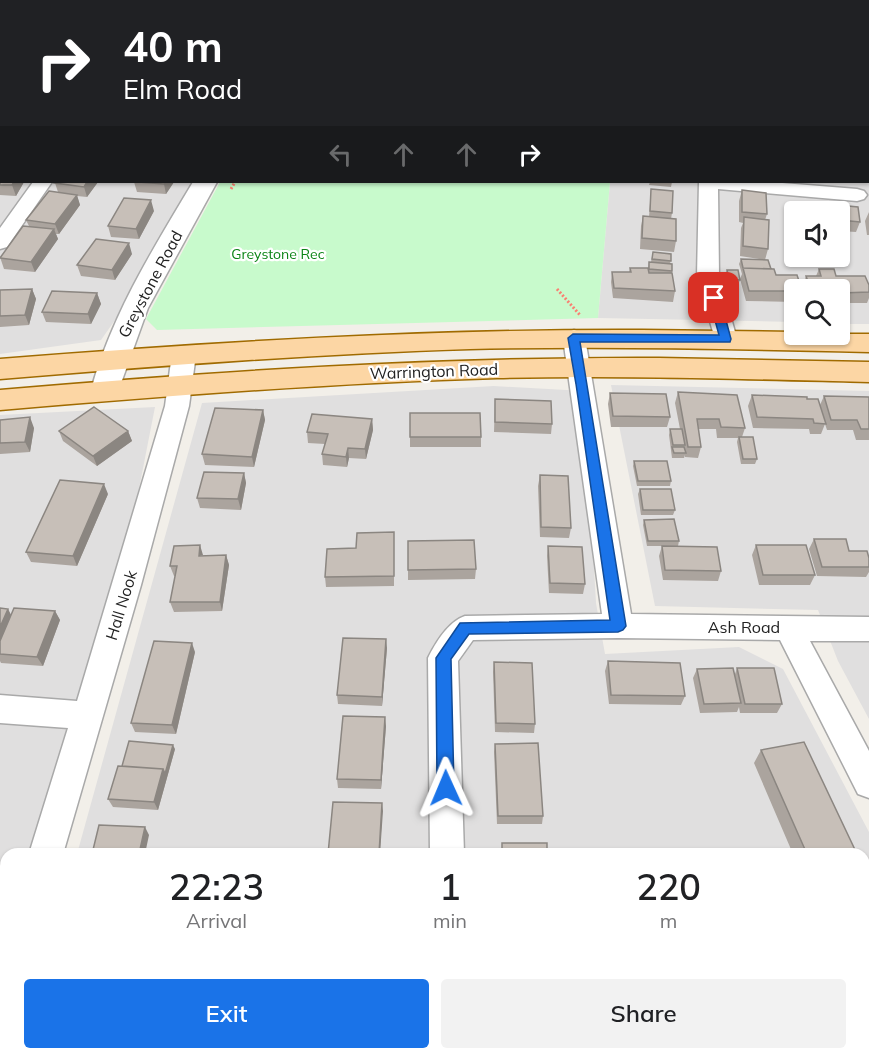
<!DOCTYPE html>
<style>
:root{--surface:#fff;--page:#f2f2f2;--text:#202124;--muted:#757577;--accent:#1a73e8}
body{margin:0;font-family:Mulish,sans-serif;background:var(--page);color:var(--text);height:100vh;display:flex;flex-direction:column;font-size:22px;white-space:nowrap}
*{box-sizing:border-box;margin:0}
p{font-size:20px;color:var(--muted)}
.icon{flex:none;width:33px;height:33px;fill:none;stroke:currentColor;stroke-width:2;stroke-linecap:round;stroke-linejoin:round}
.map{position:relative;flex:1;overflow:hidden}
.details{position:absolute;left:0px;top:848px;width:870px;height:212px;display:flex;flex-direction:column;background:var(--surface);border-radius:18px 18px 0 0;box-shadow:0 2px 4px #0004}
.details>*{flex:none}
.banner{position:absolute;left:0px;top:0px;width:870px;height:183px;box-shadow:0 2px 4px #0004;background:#202124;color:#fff;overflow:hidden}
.tools{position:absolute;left:784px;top:201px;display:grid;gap:12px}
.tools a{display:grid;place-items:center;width:66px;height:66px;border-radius:6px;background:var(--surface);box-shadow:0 2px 4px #0004;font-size:30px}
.pin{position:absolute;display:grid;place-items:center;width:51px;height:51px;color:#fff;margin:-26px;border-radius:12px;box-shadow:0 3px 9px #0006}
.me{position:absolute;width:66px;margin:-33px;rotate:359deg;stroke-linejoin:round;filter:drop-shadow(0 0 4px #0008)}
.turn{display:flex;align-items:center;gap:21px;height:126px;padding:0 24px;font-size:27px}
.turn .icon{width:78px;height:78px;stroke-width:2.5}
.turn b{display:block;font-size:42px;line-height:51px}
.lanes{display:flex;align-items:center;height:57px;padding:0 24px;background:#0003;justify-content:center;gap:30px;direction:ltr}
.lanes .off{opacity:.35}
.eta{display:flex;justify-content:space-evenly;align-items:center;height:102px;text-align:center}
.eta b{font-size:36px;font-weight:600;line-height:42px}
.primary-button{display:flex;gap:12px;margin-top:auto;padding:12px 24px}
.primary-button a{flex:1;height:69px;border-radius:6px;background:var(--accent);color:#fff;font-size:24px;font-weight:600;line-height:69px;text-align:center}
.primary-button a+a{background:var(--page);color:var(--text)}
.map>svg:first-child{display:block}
.residential{fill:#e0dfdf;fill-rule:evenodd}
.park{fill:#c8facc}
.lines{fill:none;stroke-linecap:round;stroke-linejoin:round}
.minor-casing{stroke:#a9a9a9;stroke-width:3}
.tertiary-casing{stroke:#a9a9a9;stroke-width:3}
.primary-casing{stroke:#a06b00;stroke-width:3}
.path{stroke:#fa8072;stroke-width:3;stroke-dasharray:2 2;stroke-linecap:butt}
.minor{fill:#fff;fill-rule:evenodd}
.tertiary{fill:#fff;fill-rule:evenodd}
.primary{fill:#fcd6a4;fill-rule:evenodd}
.wall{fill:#aba49e}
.shaded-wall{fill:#8b8681}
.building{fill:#c7bfb8;stroke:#8b8681;stroke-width:1.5}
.route{fill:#1a73e8;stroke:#114b97;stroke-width:1.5}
.labels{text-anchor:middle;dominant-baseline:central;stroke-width:4.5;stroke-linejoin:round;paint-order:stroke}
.far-park-label{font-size:14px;fill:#0c8416;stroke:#fff}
.street-label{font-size:16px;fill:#222;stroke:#fff}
</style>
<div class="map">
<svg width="869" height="1058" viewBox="0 0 869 1058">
<rect width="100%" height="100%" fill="#f2efe9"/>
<path class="residential" d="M0,0H295L2,2V182H195L127,303L101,340L0,354Z
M319,0H869V324H840V290H795V322L598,318L610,182H868V2ZM795,212H840V256H795Z
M611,385L869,391V719L838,661L818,610L655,606Z
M494,386L584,391L596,603L605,654L739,647L783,669L869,832V1058H230L198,1053H864V854H77L202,403Z
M155,407L126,555L31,853L6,854V932L0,945V415Z"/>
<path class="park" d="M220,182H610L598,318L157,330L146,319Z"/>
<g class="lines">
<defs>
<path id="minor" d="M687,0H703L704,2H688Z
M0,47H2L0,59Z
M33,182H52L7,247L0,249V228Z
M699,182H770L857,189L864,191L867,195L864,199L857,201L718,189L719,276L737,339L734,344L726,347L718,344L715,339L697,276Z
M574,330L582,333L585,338L631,614L869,617V641H810L869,751V798L858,794L780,640L618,638L473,640L458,661L464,854H430L428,658C436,642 448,622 465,616L602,614L563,338L566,333Z
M184,346L192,349L196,354L189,406L141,585L63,854H29L68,728L0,723V695L77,701L165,406L172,354L176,349Z
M6,956V1006L0,1008V958Z
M0,1022L6,1023V1053H20L19,1055L0,1058Z
M60,1053H130L132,1058H62Z
M431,1053H469V1058H431Z"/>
<path id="tertiary" d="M297,0H317L297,2Z
M193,182H217L148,308L116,397L106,400L96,397L91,390C112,314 153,249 193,182Z"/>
<path id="primary" d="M642,330L795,332V334H869V352C736,349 603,346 470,349C313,354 157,366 0,379V359C214,342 428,329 642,330Z
M659,358L869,362V382C745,379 621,375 497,378C331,383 166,396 0,410V390C219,371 438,357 659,358Z"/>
</defs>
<use href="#minor" class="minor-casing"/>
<use href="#tertiary" class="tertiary-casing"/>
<use href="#primary" class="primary-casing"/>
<path class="path" d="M231,189L235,182
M557,289L580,315"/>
<use href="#minor" class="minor"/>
<use href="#tertiary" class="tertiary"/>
<use href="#primary" class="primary"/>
</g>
<path class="wall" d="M73,0H138V1L74,2Z
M323,0H348V2H323Z
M541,0H575V2Z
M586,0H618V2H586Z
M0,169L24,182L16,196L0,195Z
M57,182H98L87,197L77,196L80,205L59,234H56L58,239L35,272L4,269L0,257L29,226L26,220L58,192L55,183Z
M134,182H174L166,194L137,192Z
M650,182H672L671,187L649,185Z
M651,189L672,213L671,219L676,241L674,252L640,249L641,226L643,216L649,217Z
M742,190L767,214L765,220L768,249L765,260L740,256L741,228L743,223L739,222V201Z
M817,203L858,207L860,222L856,232L840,231V212H814Z
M154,211L139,239L111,237L108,226Z
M869,212V235H867L865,221Z
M653,252L671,261L670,263L672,271V273L675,291L673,302L613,298L611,282L612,272H629L630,268H648L649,262H651Z
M132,254L115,280L81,276L77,265Z
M741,259L771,269L776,275L795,290V302L746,301L740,279L742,274L739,264Z
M819,269L836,276L869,285V298L867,303H841L840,307V290H804L803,286L806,276H816Z
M727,270L740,280L738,285H727L725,275Z
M32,289L36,299L29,325L0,327V290Z
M97,293L101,304L91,324L46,322L42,312Z
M678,392L745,428L742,437L757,459L755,464H741L737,442L738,438H717L716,429H698L701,447L698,458L685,457V455L684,458H672L669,435L670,429H680L675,403Z
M610,393L670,417L667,427H611L608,404Z
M752,395L807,399L820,405L824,396L869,397V440H856L853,430H827L825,424L821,434H810L809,429L753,428L748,406Z
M495,399L552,424L551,434L494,432Z
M263,410L265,420L254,467L205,465L202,454Z
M410,413L481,437V447H410Z
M372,419L373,430L366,459L349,458L347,467L323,465L322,454L325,444L308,443L307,432Z
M0,420L34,428L30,452L0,454Z
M59,431H128L132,441L97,466L63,441Z
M634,461L671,481L670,486H637L633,466Z
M244,473L246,483L241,510L200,508L197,498Z
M540,475L571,528L569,538L540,537L538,486Z
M640,489L675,510L673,515H641L638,494Z
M108,494L77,566L31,562L26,552Z
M644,520L679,541L678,546L721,571L718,581L663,580L659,556L662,546H647L643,525Z
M394,532V586L326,587L325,577L356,548Z
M814,539L869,558V572L866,577L817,576L809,549Z
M408,541L476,569L475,579L408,580Z
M756,545L815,575L810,585H759L752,555Z
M548,546L585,584L583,594L549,593L547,556Z
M226,555L229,565L222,611L174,612L170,602L175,576H174L170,566L203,556Z
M0,608L8,609L11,615L55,611L60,620L43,666L1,663L0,661Z
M387,648L382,706L338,704L337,695Z
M195,652L176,734L135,732L131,723Z
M608,661L685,696L681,705L609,704L605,671Z
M494,662L535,724L534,733L495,732L493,672Z
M737,668L782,704L777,713H740L739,707L737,712L700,713L693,678L697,669L735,674Z
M386,726L381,789L338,788L337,779Z
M495,744L543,816L542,824H497L494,752Z
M175,749L158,810L113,807L108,799L122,766Z
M761,750L857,854H793L754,763Z
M865,977L869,1058H858V1053H864V978Z
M546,1053H579L573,1058H550Z
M705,1053H813L814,1058H706Z"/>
<path class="shaded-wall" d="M126,0H138V1L124,2Z
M2,91V105L0,107V93Z
M14,182H24L16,196L12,185Z
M87,182H98L87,197L84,187Z
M165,182H174L166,194L164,184Z
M77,195L80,205L59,234L55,224Z
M151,200L154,211L139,239L136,229Z
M54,229L58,239L35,272L31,262Z
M129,243L132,254L115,280L112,270Z
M32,289L36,299L29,325L25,315Z
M97,293L101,304L91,324L88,314Z
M263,410L265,420L254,467L252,457Z
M30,417L34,428L30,452L25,442Z
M372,419L373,430L366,459L365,449Z
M128,431L132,441L97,466L93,456Z
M348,448L349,458L347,467L346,457Z
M244,473L246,483L241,510L238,499Z
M104,484L108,494L77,566L73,556Z
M200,545L203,555L199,556Z
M226,555L229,565L222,611L220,602Z
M8,609L13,619L0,650V627Z
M55,611L60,620L43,666L37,657Z
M386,639L387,648L382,706V697Z
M192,643L195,652L176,734L172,725Z
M385,717L386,726L381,789V780Z
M173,745L175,749L158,810L154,802L163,769Z
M382,803L383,811L380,854H379Z
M145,827L149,835L145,854H139Z
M869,940V948L864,949V941Z
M575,1053H579L573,1058H568Z"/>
<path class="building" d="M0,0H20L19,2H0Z
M104,0H126L124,2H113Z
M243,0H263L262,2H242Z
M633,0H667V2H646Z
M0,10H2V20L0,21Z
M2,73V82L0,81V74Z
M0,169H2V182H14L12,185H0Z
M57,182H87L84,187L55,183Z
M138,182H165L164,184Z
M651,189L673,191L672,213L650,211Z
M742,190L766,193L767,214L742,212Z
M49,191L77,195L55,224L26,220Z
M124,198L151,200L136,229L108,226Z
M817,203L858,207L860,222L840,220V212H818Z
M643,216L676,219V241L642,238Z
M744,217L769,220L768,249L743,246Z
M23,226L54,229L31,262L0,258Z
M96,239L129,243L112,270L77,265Z
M653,252L671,254V261L652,259Z
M741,259L768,260L771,269L743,268Z
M649,262L672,264V271L649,269Z
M630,268H648L649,273H672L675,291L614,288L612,272H631Z
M743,268L774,269L776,275H797L802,290H795V291H749Z
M819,269H834L836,276H865L869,285V292L842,293L844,297L840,296V290H811L806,276H821Z
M727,270H738L740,280L729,279Z
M32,289L25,315L0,316V290Z
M52,291L97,293L88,314L42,312Z
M678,392L737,395L745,428L721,427L719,419H697L701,447H688Z
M610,393L666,394L670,417L613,416Z
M752,395L807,397V399H818L826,424L814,423L813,419L757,417Z
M824,396L869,397V429H861L857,420H831Z
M495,399L551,401L552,424L495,422Z
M94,407L128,431L93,456L59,431Z
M215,408L263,410L252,457L202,454Z
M410,413H480L481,437H410Z
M312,414L372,419L365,449L348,448L346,457L322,454L328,434L307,432Z
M30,417L25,442L0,443V420Z
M670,429H682L685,445H673Z
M739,437H753L757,459H743Z
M672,447H684L686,453H674Z
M634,461H667L671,481H638Z
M204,472L244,473L238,499L197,498Z
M540,475L568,476L571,528L541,527Z
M60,480L104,484L73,556L26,552Z
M640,489H671L675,510H643Z
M674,519L679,541H648L644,520Z
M394,532V576L325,577L327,549L356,548L357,533Z
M814,539H846L849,551H867L869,558V567H822Z
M474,540L476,569L408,570V541Z
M200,545L199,556L226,555L220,602H170L177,566H170L174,546Z
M756,545H806L815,575H763Z
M548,546L582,547L585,584L550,583Z
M662,546L717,547L721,571L665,570Z
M0,608L8,609L0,627Z
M14,608L55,611L37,657L0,654V641Z
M343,638L386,639L382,697L337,695Z
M154,641L192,643L172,725L131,723Z
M608,661L680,663L685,696L611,695Z
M494,662L532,663L535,724L496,723Z
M733,668L741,703L704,704L697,669Z
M737,668H774L782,704H745Z
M343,716L385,717L381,780L337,779Z
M129,741L173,745L165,774L163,769L122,766Z
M804,742L857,854H807L761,750Z
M538,743L543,816H498L495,744Z
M118,766L163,769L154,802L108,799Z
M333,802L382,803L379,854H328Z
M99,825L145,827L139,854H92Z
M502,843H547V854H502Z
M864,869L869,879V940L864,941Z
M865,977L869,978V1058H866Z
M552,1053H575L568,1058H555Z
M609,1053H694V1058H609Z
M711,1053H813L814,1058H711Z"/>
<path class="route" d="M714,295L720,298L731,339L730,342H580L626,626L623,630L618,632L469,634L451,659L454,788L451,794L446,796L440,794L437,788L436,658L460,623L610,620L576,384L568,338L573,334L719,335L709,298Z"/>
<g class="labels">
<g class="far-park-label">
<text x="278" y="254">Greystone Rec</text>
</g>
<g class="street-label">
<text transform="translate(150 284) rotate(-62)">Greystone Road</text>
<text transform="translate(434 371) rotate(-2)">Warrington Road</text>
<text transform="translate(121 605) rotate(-73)">Hall Nook</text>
<text x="744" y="627">Ash Road</text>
</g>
</g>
</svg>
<div class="tools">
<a><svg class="icon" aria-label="sound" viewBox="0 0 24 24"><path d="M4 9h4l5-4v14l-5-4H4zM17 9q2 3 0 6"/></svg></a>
<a><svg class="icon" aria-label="search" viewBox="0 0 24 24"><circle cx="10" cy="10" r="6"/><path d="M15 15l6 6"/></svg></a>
</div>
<div class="pin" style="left:714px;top:298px;background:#d93025"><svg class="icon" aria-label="arrive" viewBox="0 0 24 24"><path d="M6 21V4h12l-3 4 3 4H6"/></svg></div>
<svg class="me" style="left:446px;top:788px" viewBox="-20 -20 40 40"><path d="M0-17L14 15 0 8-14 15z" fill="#1a73e8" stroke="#fff" stroke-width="4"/></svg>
<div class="banner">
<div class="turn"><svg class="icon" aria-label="right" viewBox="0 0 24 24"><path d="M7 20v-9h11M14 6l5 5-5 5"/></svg><div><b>40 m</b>Elm Road</div></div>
<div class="lanes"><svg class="icon off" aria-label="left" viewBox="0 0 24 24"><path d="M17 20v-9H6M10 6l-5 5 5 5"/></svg><svg class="icon off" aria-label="ahead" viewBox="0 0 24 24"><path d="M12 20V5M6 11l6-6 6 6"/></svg><svg class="icon off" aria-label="ahead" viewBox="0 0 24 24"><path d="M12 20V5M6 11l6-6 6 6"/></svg><svg class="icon" aria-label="right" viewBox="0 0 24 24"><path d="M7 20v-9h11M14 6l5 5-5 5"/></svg></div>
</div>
<section class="details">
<div class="eta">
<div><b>22:23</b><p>Arrival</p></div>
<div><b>1</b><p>min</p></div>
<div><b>220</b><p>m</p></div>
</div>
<div class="primary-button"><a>Exit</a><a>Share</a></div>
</section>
</div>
